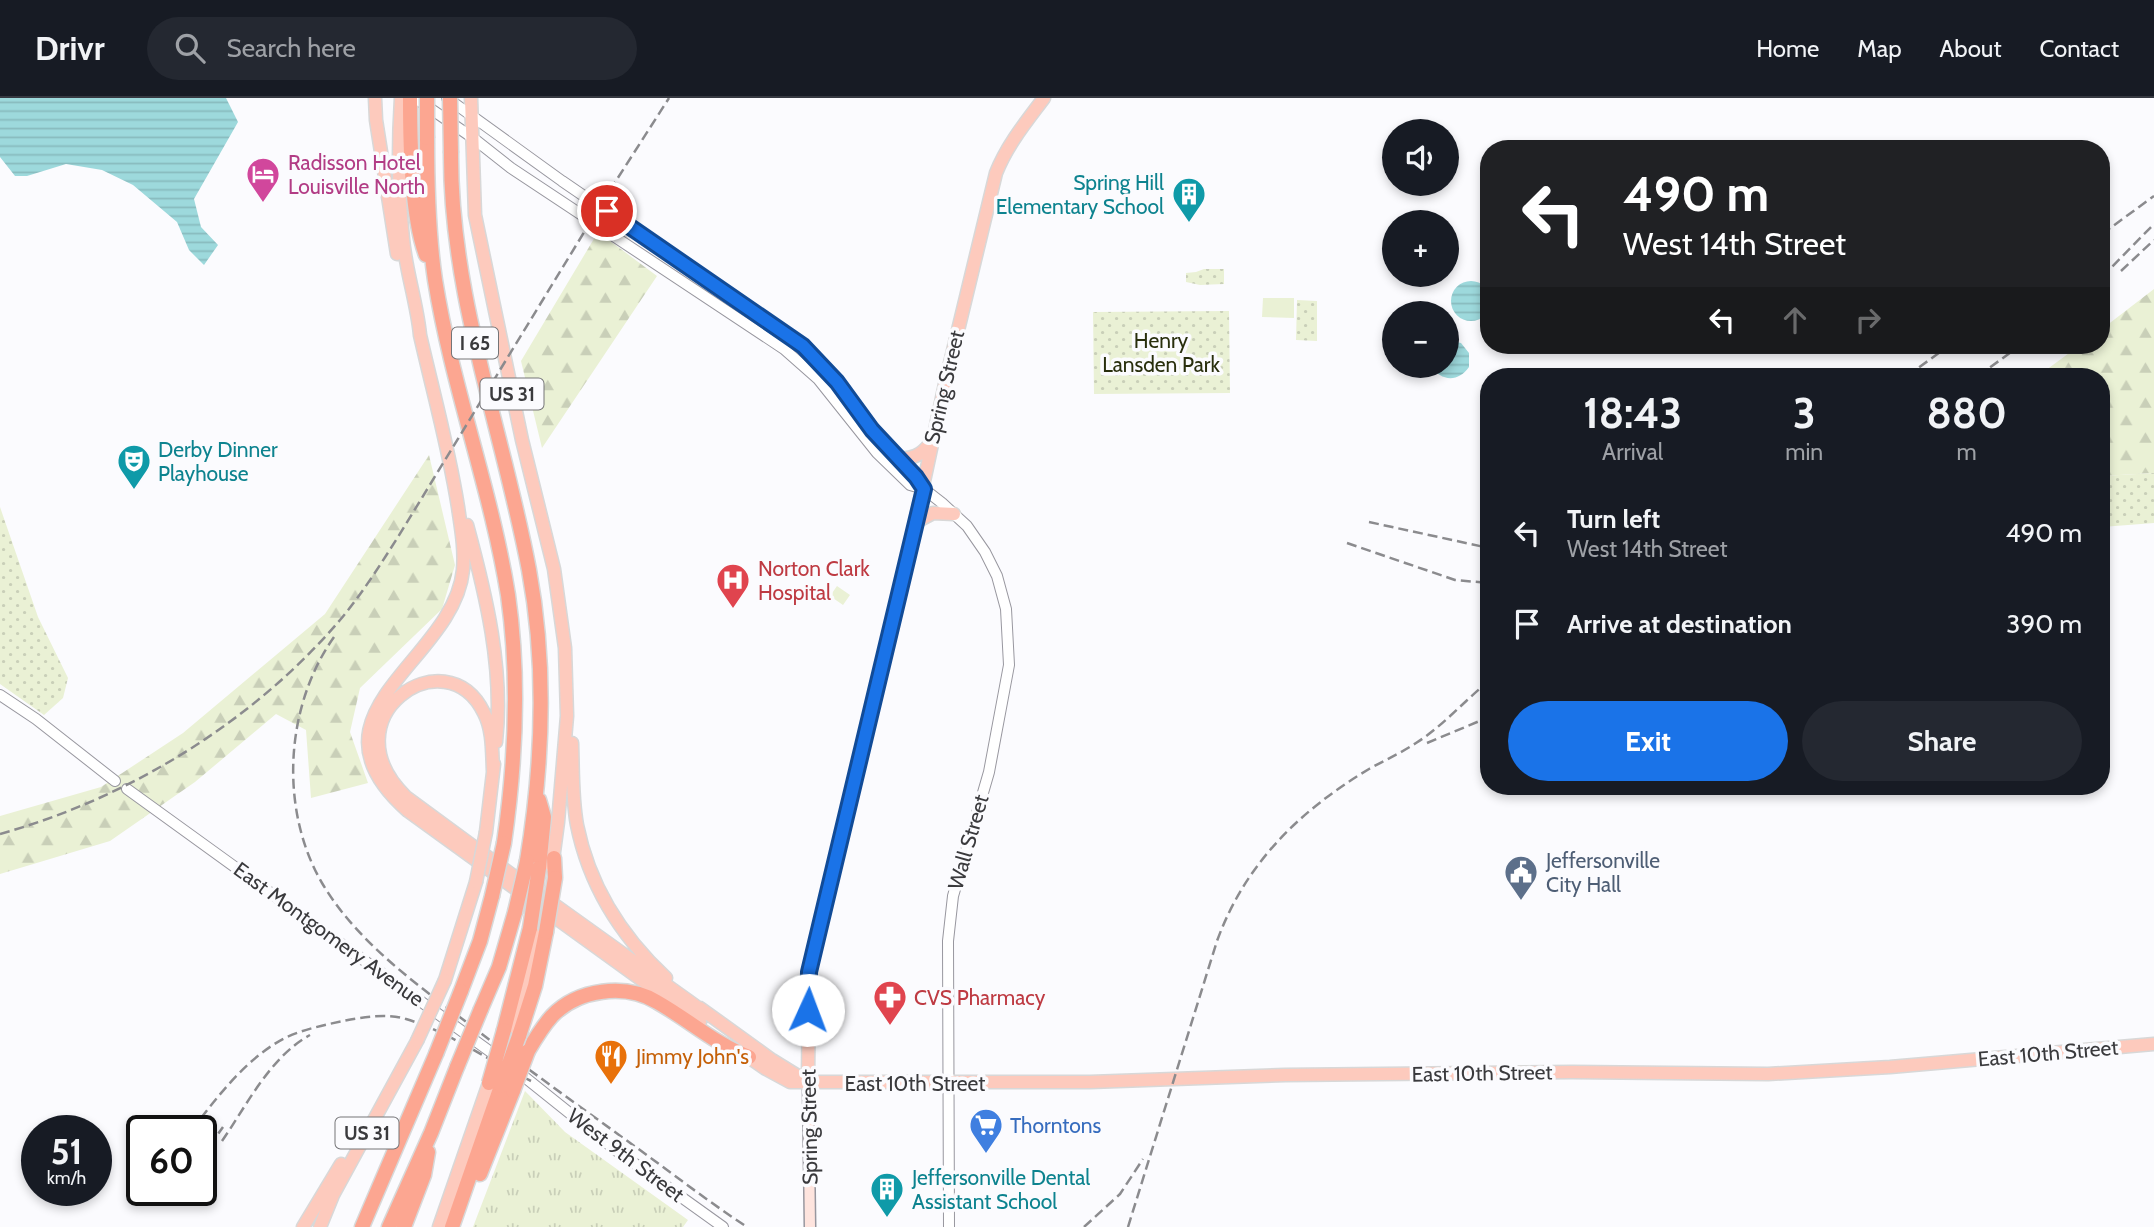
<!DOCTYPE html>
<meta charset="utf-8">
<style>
:root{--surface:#171b24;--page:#242831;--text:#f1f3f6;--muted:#9ea1a6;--line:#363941;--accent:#1a73e8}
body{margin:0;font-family:Cabin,sans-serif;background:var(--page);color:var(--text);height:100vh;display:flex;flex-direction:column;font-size:26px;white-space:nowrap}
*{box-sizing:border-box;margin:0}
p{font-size:23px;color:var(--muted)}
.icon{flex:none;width:38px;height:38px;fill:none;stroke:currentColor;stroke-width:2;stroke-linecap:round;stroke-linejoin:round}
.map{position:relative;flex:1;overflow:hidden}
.details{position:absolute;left:1480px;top:270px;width:630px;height:427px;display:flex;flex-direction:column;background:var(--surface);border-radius:28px;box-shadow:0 4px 10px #0003}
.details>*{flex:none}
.top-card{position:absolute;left:1480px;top:42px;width:630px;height:214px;border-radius:28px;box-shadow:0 4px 10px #0003;background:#202124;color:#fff;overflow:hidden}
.fabs{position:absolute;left:1382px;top:21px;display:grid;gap:14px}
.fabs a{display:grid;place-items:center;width:77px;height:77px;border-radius:50%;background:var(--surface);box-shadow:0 4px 10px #0003;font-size:35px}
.speed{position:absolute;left:21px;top:1017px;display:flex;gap:14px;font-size:35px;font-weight:700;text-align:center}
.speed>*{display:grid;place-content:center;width:91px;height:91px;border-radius:50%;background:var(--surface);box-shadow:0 4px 10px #0003;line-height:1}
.speed small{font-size:18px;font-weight:400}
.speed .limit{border:4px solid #111;border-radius:10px;background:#fff;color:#111}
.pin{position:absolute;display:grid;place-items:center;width:60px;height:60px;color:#fff;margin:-30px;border:4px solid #fff;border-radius:50%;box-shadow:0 2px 7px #0007}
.me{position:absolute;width:77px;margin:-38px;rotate:2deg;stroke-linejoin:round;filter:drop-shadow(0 0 5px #0008)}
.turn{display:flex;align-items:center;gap:24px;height:147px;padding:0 28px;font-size:32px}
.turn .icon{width:91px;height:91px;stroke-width:2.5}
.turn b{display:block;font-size:49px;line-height:60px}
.lanes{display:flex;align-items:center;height:66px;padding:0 28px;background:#0003;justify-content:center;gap:35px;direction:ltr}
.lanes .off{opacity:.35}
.eta{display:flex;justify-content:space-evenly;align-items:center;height:119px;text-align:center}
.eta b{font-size:42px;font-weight:700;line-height:49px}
.cta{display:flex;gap:14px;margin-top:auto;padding:14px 28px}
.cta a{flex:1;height:80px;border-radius:42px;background:var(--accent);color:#fff;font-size:28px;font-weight:700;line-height:80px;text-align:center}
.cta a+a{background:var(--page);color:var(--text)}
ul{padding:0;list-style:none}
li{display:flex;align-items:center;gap:21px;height:91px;padding:0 28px}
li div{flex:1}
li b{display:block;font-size:26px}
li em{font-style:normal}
header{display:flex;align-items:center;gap:42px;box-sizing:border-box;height:98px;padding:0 35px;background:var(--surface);border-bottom:2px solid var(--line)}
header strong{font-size:33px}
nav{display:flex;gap:38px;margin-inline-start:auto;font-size:24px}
.search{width:490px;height:63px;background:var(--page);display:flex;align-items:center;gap:18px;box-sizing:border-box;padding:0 24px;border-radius:38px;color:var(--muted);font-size:26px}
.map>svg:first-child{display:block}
.grass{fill:url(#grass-tufts)}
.forest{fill:url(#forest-firs)}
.park{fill:url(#park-dots)}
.garden{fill:#eaf1d5}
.water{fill:url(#water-rules)}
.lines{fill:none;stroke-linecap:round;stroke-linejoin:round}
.tertiary-casing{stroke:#98979f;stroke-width:12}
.secondary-casing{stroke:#98979f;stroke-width:13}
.primary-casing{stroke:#d8d8d8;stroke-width:15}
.motorway-casing{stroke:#d8d8d8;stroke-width:17}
.tertiary{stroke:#fff;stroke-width:10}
.secondary{stroke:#fee4de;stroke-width:10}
.primary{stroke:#fdcabd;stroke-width:12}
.motorway{stroke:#fca691;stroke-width:14}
.rail{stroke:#8b8b8e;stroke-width:2.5;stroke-dasharray:10 5;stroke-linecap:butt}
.primary-bridge-casing{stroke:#d8d8d8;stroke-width:15;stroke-linecap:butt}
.motorway-bridge-casing{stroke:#d8d8d8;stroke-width:17;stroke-linecap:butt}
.primary-bridge{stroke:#fdcabd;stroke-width:12}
.motorway-bridge{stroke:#fca691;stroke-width:14}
.route-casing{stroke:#114b97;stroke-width:18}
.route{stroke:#1a73e8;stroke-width:12}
.labels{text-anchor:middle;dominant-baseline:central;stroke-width:7;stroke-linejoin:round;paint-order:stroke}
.shield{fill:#fbfbfe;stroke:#747477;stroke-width:2}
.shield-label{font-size:19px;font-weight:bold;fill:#3a3a3d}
.hotel-label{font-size:21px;fill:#b23c85;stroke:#fbfbfe;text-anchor:start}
.culture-label{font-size:21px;fill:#0d838f;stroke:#fbfbfe;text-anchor:start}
.park-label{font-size:21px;fill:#292f0d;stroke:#fbfbfe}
.street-label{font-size:21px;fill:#3a3a3d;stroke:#fbfbfe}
.health-label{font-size:21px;fill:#be3a42;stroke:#fbfbfe;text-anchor:start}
.service-label{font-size:21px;fill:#4e5e75;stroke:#fbfbfe;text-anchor:start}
.food-label{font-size:21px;fill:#c56008;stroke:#fbfbfe;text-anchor:start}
.shop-label{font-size:21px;fill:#366cbe;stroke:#fbfbfe;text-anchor:start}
</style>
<header>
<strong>Drivr</strong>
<div class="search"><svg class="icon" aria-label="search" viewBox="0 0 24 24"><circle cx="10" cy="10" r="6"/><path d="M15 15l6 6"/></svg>Search here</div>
<nav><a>Home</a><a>Map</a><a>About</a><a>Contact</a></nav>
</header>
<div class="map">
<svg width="2154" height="1129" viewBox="0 0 2154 1129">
<defs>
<pattern id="grass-tufts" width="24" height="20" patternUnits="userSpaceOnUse" patternTransform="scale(1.75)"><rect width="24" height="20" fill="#eaf1d5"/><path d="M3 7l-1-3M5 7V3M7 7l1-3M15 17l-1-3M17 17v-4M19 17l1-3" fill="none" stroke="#c9cfb8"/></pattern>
<pattern id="forest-firs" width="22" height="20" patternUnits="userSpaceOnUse" patternTransform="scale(1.75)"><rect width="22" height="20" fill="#eaf1d5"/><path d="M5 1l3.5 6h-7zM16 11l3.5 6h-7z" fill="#c9cfb8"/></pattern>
<pattern id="park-dots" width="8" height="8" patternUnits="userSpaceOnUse" patternTransform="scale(1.75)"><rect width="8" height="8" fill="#eaf1d5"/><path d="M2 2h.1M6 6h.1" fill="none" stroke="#c9cfb8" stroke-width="1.8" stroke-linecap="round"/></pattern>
<pattern id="water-rules" width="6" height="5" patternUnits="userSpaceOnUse" patternTransform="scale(1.75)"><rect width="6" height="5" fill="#9dd9dc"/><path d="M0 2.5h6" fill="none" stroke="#88bbbe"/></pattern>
</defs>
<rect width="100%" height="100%" fill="#fbfbfe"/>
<path class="grass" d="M525,993L565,1034L688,1122L683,1129H473Z"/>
<path class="forest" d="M598,134L657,178L542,350L521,263Z
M2154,191V375L2102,378V278H2038L2080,247H2102V231Z
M429,357L455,467L442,511L360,590L350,634L368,685L311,700L306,632L276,616L195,684L110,743L0,776V718L101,689L183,635L325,516Z"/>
<path class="park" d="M1204,171H1224V186L1200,187L1186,184V175L1196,174Z
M1297,202L1317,203V243L1296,242Z
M1229,213L1230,295L1094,296L1093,214Z
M2154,375V425L2102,429V378Z
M0,409L38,519L68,580L63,600L44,617L0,586Z"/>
<path class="garden" d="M1263,200H1294V220L1262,219Z
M837,488L850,497L843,507L830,498Z"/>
<path class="water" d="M0,0H226L238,24L194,101L201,129L218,147L204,167L189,152L177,124L133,87L102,72L66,66L27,78H15L0,59Z
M1451 203a20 20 0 1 1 40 0a20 20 0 1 1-40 0Z
M1447,242L1461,245L1469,255V269C1459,284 1441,284 1431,268H1447Z"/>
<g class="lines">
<defs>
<path id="tertiary" d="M415,0L473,40L511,70L784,251L818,281L877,355L910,387L924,391L942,405L967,428L985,454L997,478L1006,511L1009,567L989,674L953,798L948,843L949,1129
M447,0L562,83L803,248L837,284L872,332L917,379L924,391
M0,597L36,621L115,683
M127,691L499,960
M517,973L617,1053L723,1129"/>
<path id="secondary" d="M808,984L810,1129"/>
<path id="primary" d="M375,0L376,22L397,156
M401,0C398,47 398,94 403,141C406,174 417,205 420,237C433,294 449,351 458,409C461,430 465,451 463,472C454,564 296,615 408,713L700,924
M471,0L475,117L522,342L554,471L565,550L567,618L558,724L552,769
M896,360C912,362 922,357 931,344
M916,424L933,415L954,416
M467,427C486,497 504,571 496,644
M572,645C573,672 572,700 577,727C589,787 621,838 666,880
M493,673C492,654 493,632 484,615C446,536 325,620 406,699L527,788
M486,734L494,666
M545,800L704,914
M445,882L476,784
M700,910L772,962L806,983
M510,934L526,885L539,832
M743,955L766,971L790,984H1090L1285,977L1572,974L1768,976L1890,969L2154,946
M808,984L809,874L896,513L945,286L996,75C1007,47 1026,24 1044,0
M303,1129L341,1066
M320,1129L333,1097L417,943
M439,1129L489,985"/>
<path id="motorway" d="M410,0C410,44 411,117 426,157
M427,40C427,87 428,135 435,182C452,289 491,391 508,497C520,581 516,662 504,745
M451,55C450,198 503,333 529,472C547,569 543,666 527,763
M554,760L555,780
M539,770L544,719L539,702
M461,893L480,843L492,798
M481,911L499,869L515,814
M504,932L530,830
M519,938L535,888L546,834
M528,953C535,941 542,929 552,918C578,891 625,885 657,904C689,922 715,946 749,959
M480,1076L513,993
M362,1129L436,956
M389,1129L431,1035L457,969
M404,1129L424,1077L428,1054
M452,1129L501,988"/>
</defs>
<use href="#tertiary" class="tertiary-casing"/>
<use href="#secondary" class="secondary-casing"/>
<use href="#primary" class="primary-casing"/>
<use href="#motorway" class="motorway-casing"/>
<use href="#tertiary" class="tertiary"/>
<use href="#secondary" class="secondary"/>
<use href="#primary" class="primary"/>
<use href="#motorway" class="motorway"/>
<path class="rail" d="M2102,136L2154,98
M2121,173L2154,142
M2102,179L2154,126
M1907,278L1950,247
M1978,278L2021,247
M1369,424L1489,450
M1347,445L1455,482L1489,485
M334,539C285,608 279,711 322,785C361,851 431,896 491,943C541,981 593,1018 644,1055C678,1080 712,1106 747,1129
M1427,645L1489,619
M0,736C129,700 253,624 340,522C362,496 380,467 398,439L605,100L669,0
M192,1032C217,999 248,958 287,939C305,931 324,927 343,923C363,919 387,915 406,921C450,934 490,964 531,983
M222,1043C247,1007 270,959 310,937
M201,1060L223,1029
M1084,1129L1120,1096L1143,1061
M1128,1129L1217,843C1245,766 1299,713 1369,671C1385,662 1401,655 1416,645C1443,628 1464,603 1489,583"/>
<defs>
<path id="primary-bridge" d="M476,784L486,734
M417,943L445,882"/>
<path id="motorway-bridge" d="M450,0L451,55
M427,40V0
M492,798L504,745
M515,814L527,763
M530,830L539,770
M546,834L555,780
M436,956L461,893
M457,969L481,911
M489,985L504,932
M501,988L519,938
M513,993L528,953"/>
</defs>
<use href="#primary-bridge" class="primary-bridge-casing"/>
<use href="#motorway-bridge" class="motorway-bridge-casing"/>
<use href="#primary-bridge" class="primary-bridge"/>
<use href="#motorway-bridge" class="motorway-bridge"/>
</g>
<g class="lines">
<defs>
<path id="route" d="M607,113L803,248L837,284L872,332L916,379L924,391L809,874L808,912"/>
</defs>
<use href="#route" class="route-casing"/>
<use href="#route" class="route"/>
</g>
<defs>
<symbol id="hotel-pin" viewBox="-11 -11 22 30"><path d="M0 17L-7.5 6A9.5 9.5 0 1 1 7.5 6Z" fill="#d1479c" stroke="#fbfbfe"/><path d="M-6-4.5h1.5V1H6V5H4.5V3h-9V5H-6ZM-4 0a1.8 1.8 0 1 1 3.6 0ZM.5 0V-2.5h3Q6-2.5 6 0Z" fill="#fff"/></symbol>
<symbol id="building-pin" viewBox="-11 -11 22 30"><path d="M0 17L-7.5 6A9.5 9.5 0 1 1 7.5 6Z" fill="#0f9aa8" stroke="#fbfbfe"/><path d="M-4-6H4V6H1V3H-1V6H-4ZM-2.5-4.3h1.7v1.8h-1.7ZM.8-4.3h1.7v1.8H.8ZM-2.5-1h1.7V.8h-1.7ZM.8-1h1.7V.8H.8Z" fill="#fff"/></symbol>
<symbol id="theatre-pin" viewBox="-11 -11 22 30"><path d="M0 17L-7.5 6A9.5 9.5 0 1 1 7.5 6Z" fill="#0f9aa8" stroke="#fbfbfe"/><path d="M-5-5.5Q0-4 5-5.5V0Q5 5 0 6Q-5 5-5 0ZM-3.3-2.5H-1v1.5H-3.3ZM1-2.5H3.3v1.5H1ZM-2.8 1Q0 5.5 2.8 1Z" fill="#fff"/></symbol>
<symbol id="hospital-pin" viewBox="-11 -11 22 30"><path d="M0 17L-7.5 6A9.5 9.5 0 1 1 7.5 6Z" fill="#e0444e" stroke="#fbfbfe"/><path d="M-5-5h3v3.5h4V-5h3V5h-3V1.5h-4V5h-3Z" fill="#fff"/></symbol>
<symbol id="civic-pin" viewBox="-11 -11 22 30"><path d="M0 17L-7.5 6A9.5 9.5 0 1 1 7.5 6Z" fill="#5c6f8a" stroke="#fbfbfe"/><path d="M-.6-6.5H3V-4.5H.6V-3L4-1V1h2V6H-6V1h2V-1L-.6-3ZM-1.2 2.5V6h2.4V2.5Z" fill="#fff"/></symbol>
<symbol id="pharmacy-pin" viewBox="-11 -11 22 30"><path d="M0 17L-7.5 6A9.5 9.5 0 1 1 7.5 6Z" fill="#e0444e" stroke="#fbfbfe"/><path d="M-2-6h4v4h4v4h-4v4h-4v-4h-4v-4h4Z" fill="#fff"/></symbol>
<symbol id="restaurant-pin" viewBox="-11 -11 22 30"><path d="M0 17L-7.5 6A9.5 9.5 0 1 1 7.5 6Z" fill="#e8710a" stroke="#fbfbfe"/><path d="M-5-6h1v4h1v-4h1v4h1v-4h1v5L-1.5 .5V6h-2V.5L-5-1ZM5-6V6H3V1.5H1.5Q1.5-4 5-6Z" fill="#fff"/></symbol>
<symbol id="supermarket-pin" viewBox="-11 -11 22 30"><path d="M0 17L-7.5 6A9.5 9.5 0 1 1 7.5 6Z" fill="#3f7fe0" stroke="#fbfbfe"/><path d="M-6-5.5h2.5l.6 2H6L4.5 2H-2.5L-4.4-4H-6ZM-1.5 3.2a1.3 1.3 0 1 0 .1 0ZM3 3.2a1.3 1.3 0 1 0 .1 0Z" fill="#fff"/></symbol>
</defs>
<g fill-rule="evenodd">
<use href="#hotel-pin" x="244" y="57" width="38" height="52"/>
<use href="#building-pin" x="1170" y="77" width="38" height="52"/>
<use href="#theatre-pin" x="115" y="344" width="38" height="52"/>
<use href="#hospital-pin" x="714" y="463" width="38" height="52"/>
<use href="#civic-pin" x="1502" y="755" width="38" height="52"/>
<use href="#pharmacy-pin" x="871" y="880" width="38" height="52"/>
<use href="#restaurant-pin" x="592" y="939" width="38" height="52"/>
<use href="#supermarket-pin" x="967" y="1008" width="38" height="52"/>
<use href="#building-pin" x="868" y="1072" width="38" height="52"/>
</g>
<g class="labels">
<g class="shield">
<rect x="452" y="229.5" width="46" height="31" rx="5"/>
<rect x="480.5" y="280.5" width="63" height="31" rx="5"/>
<rect x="335.5" y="1019.5" width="63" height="31" rx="5"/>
</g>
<g class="shield-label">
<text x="475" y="245">I 65</text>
<text x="512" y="296">US 31</text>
<text x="367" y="1035">US 31</text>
</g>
<g class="hotel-label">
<text x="288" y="64">Radisson Hotel<tspan x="288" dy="24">Louisville North</tspan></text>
</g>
<g class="culture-label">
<text x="1164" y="84" text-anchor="end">Spring Hill<tspan x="1164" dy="24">Elementary School</tspan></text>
<text x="158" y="351">Derby Dinner<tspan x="158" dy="24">Playhouse</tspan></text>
<text x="912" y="1079">Jeffersonville Dental<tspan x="912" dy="24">Assistant School</tspan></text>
</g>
<g class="park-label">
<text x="1161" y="242">Henry<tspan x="1161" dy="24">Lansden Park</tspan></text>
</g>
<g class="street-label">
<text transform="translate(944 289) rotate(-77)">Spring Street</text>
<text transform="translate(968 744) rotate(-74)">Wall Street</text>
<text transform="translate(329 836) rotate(36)">East Montgomery Avenue</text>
<text transform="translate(2048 955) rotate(-5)">East 10th Street</text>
<text transform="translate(1482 975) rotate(-1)">East 10th Street</text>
<text x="915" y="985">East 10th Street</text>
<text transform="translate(809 1029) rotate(-91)">Spring Street</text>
<text transform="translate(626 1057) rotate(37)">West 9th Street</text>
</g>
<g class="health-label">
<text x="758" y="470">Norton Clark<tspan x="758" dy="24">Hospital</tspan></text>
<text x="914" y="899">CVS Pharmacy</text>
</g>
<g class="service-label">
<text x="1546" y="762">Jeffersonville<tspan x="1546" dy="24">City Hall</tspan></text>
</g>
<g class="food-label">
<text x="636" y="958">Jimmy John's</text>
</g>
<g class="shop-label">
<text x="1010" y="1027">Thorntons</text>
</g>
</g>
</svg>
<div class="fabs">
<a><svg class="icon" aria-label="sound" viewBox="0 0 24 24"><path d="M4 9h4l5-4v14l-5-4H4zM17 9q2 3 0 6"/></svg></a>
<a>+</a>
<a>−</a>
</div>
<div class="speed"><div>51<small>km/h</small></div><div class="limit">60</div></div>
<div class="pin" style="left:607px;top:113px;background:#d93025"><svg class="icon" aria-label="arrive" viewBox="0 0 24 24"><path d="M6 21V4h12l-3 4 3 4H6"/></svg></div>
<svg class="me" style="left:808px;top:912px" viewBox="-20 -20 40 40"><circle r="19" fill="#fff"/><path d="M0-13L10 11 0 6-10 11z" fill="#1a73e8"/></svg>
<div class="top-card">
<div class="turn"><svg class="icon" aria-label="left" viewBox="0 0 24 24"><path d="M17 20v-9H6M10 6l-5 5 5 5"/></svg><div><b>490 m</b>West 14th Street</div></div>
<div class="lanes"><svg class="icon" aria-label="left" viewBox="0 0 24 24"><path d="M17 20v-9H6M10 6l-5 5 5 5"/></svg><svg class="icon off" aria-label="ahead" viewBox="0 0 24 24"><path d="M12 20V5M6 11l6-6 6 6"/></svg><svg class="icon off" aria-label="right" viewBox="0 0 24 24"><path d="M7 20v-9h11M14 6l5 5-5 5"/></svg></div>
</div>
<section class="details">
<div class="eta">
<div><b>18:43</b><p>Arrival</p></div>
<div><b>3</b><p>min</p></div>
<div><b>880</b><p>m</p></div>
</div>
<ul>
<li><svg class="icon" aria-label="left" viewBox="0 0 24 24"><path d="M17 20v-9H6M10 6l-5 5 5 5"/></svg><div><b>Turn left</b><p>West 14th Street</p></div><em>490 m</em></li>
<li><svg class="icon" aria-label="arrive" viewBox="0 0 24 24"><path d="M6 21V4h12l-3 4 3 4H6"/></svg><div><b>Arrive at destination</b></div><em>390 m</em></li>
</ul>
<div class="cta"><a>Exit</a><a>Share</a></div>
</section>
</div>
